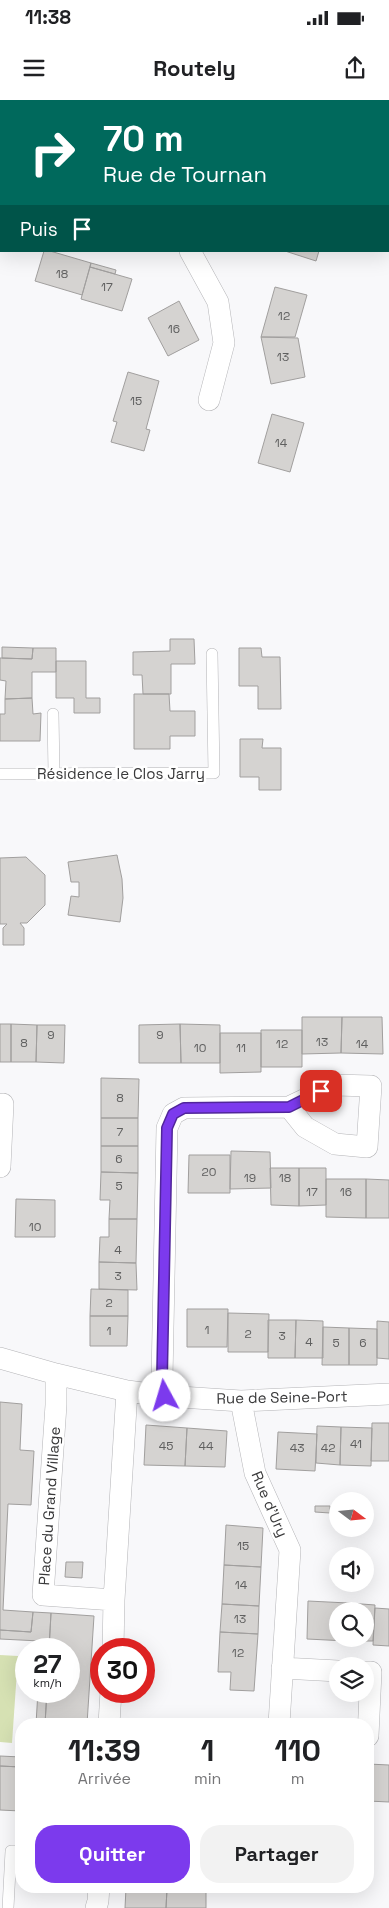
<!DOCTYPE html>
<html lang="fr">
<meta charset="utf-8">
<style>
:root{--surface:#fff;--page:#f2f2f2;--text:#202124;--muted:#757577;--accent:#7c3aed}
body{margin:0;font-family:"Space Grotesk",sans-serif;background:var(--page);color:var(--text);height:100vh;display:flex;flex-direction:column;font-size:19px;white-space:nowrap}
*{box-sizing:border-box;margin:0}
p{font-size:16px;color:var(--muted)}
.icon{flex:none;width:28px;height:28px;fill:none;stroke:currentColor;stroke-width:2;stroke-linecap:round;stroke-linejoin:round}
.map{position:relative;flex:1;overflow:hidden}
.details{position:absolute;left:15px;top:1618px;width:359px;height:175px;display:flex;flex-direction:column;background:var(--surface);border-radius:20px;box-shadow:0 5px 20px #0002}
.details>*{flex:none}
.top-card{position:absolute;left:0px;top:0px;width:390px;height:152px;box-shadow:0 5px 20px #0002;background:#00695c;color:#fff;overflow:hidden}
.needle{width:32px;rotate:106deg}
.tools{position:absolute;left:329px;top:1392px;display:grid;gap:10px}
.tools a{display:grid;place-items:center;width:45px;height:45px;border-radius:50%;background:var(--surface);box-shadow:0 5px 20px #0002;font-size:25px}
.speed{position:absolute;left:15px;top:1538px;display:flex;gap:10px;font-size:25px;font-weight:700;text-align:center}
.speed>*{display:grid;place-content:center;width:65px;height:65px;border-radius:50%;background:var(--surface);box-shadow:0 5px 20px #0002;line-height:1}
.speed small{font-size:12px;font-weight:400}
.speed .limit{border:8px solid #d22;background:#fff;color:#111}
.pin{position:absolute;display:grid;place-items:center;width:42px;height:42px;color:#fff;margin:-21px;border-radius:10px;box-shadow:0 2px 8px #0006}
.me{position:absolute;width:55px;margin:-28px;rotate:354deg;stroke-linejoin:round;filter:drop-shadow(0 0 4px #0008)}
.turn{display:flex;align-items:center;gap:18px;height:105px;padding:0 20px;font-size:22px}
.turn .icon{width:65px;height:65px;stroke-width:2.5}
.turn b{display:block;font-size:35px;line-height:42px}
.then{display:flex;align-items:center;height:48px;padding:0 20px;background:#0003;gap:10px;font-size:19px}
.eta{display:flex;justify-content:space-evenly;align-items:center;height:85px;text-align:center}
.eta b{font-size:30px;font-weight:700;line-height:35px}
.action{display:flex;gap:10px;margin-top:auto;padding:10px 20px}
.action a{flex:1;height:58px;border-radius:20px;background:var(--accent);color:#fff;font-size:20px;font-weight:700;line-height:58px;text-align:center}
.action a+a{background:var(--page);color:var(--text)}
.status{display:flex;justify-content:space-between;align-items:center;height:35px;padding:0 25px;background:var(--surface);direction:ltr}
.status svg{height:14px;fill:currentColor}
header{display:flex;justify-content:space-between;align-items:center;height:65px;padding:0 20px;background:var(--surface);font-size:22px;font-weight:700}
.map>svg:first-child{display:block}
.green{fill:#d6e1b3}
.building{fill:#d5d3d1;stroke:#a19f9e}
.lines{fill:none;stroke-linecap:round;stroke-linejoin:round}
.lane-casing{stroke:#b4b4b7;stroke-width:12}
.street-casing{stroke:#b4b4b7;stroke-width:22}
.lane{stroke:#fff;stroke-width:11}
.street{stroke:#fff;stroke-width:21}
.route-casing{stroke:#51269a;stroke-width:12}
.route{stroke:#7c3aed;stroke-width:9}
.labels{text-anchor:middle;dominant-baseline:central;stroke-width:5;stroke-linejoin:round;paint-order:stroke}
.number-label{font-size:12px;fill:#606060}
.street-label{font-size:15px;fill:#39393a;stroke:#fff}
</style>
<div class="status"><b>11:38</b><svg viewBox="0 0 49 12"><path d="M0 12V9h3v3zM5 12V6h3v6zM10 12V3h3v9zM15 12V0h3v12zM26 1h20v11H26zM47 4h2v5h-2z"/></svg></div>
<header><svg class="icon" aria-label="menu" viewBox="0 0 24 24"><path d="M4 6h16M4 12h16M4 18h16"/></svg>Routely<svg class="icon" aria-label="share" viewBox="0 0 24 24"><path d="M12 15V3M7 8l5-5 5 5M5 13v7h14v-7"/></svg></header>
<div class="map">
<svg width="389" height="1808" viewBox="0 0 389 1808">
<rect width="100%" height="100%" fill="#f8f8fa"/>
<path class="green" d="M0,1555L18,1556L12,1643L0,1642Z"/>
<path class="building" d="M44,151H50L91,163L82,195L35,181Z
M285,151H319L316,161Z
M91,163L116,170L115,174L90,167Z
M90,167L132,179L122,211L81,199Z
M275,187L307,195L295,237H261Z
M179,201L199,240L168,256L148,218Z
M261,237L298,238L305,277L271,284Z
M128,272L159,281L146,329L150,330L144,351L111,342L117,322L113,321Z
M272,314L304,323L290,372L258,363Z
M170,539H194L195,564H171V594H143L142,575H133V552L170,551Z
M2,547L33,548L32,559L2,558Z
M33,548H56V572H32V598L5,599L6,581L0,580V558L32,559Z
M239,548H261L262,557H280L281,609H258V586H239Z
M56,561H86V598H100V613H74V598H56Z
M134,594H169L170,611H195V636H170V649H134Z
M32,598L33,614L41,613L40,641H0V614H5V599Z
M240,639H263L262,648H281V690H259V677H240Z
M117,755L122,779L123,798L120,822L68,815L71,796L79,797V782H71L68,762Z
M26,757L45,775V805L27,823H20L24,828V845H3V828L7,824H0V758Z
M302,917H342L341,953L302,954Z
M342,917H382L383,954L341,953Z
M0,924H11V962H0Z
M11,924L37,925L36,962H11Z
M180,924L181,963H139V925Z
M180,924L220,925V963H181Z
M37,925H65L64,963L36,962Z
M261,930H302V967H261Z
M220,933H261V972L220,973Z
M101,978L139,979L138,1018H101Z
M101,1018H138V1046H101Z
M101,1046H138V1073L101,1072Z
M231,1051L270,1052L271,1088L230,1089Z
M189,1055H230V1093H188Z
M270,1068H299V1106L271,1105Z
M299,1068H326V1105L299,1106Z
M101,1072L138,1073L137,1119H109L110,1100H100Z
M326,1079H366V1118L326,1117Z
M366,1079L389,1080V1118H366Z
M16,1099L55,1100V1137H15Z
M109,1119H137L136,1163L99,1162L100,1137H109Z
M99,1162L136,1163L137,1190L99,1189Z
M91,1189L128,1190V1216H90Z
M187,1209H228L227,1247H187Z
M228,1213L269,1214L268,1252H228Z
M90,1216H128L127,1246H90Z
M268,1220H296L295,1258H268Z
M296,1220L323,1221V1258H295Z
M377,1221L389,1222V1259L377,1258Z
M323,1227L349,1228V1265H322Z
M349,1228L377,1229V1265H349Z
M0,1302L22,1304L20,1350L34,1351L31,1405L8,1404L3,1510L33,1512L31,1532L0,1530Z
M372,1323H389V1361H371Z
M146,1325L187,1328L185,1366L144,1365Z
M317,1326L341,1327L340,1365L316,1363Z
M341,1327L372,1328L371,1366L340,1365Z
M187,1328L227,1331L225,1367L185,1366Z
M278,1332L317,1334L315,1371L276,1369Z
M315,1406H330V1413L315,1412Z
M226,1425L263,1428L261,1467L224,1465Z
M66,1462H83L82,1478L65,1477Z
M224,1465L261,1467L259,1506L222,1504Z
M308,1501L348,1503V1511H338V1539H347V1541L307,1539Z
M348,1503L375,1505L373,1541H347V1539H365V1511H348Z
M222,1504L259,1506L258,1534L220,1532Z
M375,1508L389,1509V1546L373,1545Z
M33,1512L51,1513L49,1549H40V1541L0,1539V1530L31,1532Z
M51,1513L94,1516L87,1624H45L47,1591H69V1549H49Z
M220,1532L258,1534L254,1591L230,1590L231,1572H218Z
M38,1591H47L45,1624H36Z
M0,1656L21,1657V1667L0,1666Z
M368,1664L389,1665V1702L368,1701Z
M0,1666L21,1667V1711L0,1710Z
M126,1788L167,1789L166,1808H125Z
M167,1789L206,1791V1808H166Z"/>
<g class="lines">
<defs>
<path id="lane" d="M53,614L54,673
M0,674L214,673L212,554
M8,1808L11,1751H21"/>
<path id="street" d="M278,1V0
M0,129H1
M190,151L218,202L224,243L209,300
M0,1067L3,1004
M0,1258L56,1274L127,1291L165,1296L241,1301L389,1294
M56,1274V1305L43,1495L114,1500
M165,1296L162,1278L167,1028L173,1014L184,1008L289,1007L305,1027L335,1044L367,1047L371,986L335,985L289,1007
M241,1301L255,1373L290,1450L279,1624
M113,1549L114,1500L127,1291
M282,1568L338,1571
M365,1572H371L368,1636
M109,1624L111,1591
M96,1808L98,1801L99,1786"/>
</defs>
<use href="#lane" class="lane-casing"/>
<use href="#street" class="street-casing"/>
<use href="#lane" class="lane"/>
<use href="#street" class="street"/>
</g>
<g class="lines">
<defs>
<path id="route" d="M165,1296L162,1278L167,1028L173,1014L184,1008L289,1007L321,991"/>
</defs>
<use href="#route" class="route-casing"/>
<use href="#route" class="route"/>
</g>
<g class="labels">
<g class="number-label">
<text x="62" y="174">18</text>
<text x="107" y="187">17</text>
<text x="284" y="216">12</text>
<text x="174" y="229">16</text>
<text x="283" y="257">13</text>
<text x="136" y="301">15</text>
<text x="281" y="343">14</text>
<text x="51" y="935">9</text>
<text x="160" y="935">9</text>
<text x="322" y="942">13</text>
<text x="24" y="943">8</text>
<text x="282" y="944">12</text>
<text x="362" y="944">14</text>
<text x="200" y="948">10</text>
<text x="241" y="948">11</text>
<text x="120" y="998">8</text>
<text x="120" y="1032">7</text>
<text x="119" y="1059">6</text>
<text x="209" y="1072">20</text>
<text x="250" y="1078">19</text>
<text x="285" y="1078">18</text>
<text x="119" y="1086">5</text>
<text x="312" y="1092">17</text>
<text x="346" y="1092">16</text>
<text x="35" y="1127">10</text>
<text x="118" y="1150">4</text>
<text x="118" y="1176">3</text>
<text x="109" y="1203">2</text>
<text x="207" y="1230">1</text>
<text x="109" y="1231">1</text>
<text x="248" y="1234">2</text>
<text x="282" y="1236">3</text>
<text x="309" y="1242">4</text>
<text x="336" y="1243">5</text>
<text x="363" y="1243">6</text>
<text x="356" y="1344">41</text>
<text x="166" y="1346">45</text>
<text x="206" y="1346">44</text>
<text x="297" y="1348">43</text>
<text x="328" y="1348">42</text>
<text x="243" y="1446">15</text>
<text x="241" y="1485">14</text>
<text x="240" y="1519">13</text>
<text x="238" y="1553">12</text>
</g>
<g class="street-label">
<text x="121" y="673">Résidence le Clos Jarry</text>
<text transform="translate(282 1297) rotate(-1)">Rue de Seine-Port</text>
<text transform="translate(270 1404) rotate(67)">Rue d'Ury</text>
<text transform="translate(49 1406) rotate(-86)">Place du Grand Village</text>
</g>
</g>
</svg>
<div class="tools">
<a><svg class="needle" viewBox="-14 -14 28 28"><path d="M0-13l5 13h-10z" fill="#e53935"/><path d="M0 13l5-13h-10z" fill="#757577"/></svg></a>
<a><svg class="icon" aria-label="sound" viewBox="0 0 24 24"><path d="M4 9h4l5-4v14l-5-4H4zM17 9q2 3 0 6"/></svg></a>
<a><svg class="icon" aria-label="search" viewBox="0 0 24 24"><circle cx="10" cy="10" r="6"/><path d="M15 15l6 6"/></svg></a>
<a><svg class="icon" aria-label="layers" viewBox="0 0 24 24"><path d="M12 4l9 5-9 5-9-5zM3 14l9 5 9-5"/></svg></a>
</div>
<div class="speed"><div>27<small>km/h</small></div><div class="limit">30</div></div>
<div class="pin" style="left:321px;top:991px;background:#d93025"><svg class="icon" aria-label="arrive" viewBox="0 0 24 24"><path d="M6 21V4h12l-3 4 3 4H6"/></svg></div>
<svg class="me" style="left:165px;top:1296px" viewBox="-20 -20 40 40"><circle r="19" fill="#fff"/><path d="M0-13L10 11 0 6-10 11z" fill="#7c3aed"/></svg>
<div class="top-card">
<div class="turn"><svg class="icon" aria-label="right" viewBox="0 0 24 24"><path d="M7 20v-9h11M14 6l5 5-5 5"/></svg><div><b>70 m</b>Rue de Tournan</div></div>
<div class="then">Puis<svg class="icon" aria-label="arrive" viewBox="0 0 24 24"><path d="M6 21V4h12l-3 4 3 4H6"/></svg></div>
</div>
<section class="details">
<div class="eta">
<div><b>11:39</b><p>Arrivée</p></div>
<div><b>1</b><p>min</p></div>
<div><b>110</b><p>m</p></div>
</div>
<div class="action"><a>Quitter</a><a>Partager</a></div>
</section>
</div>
